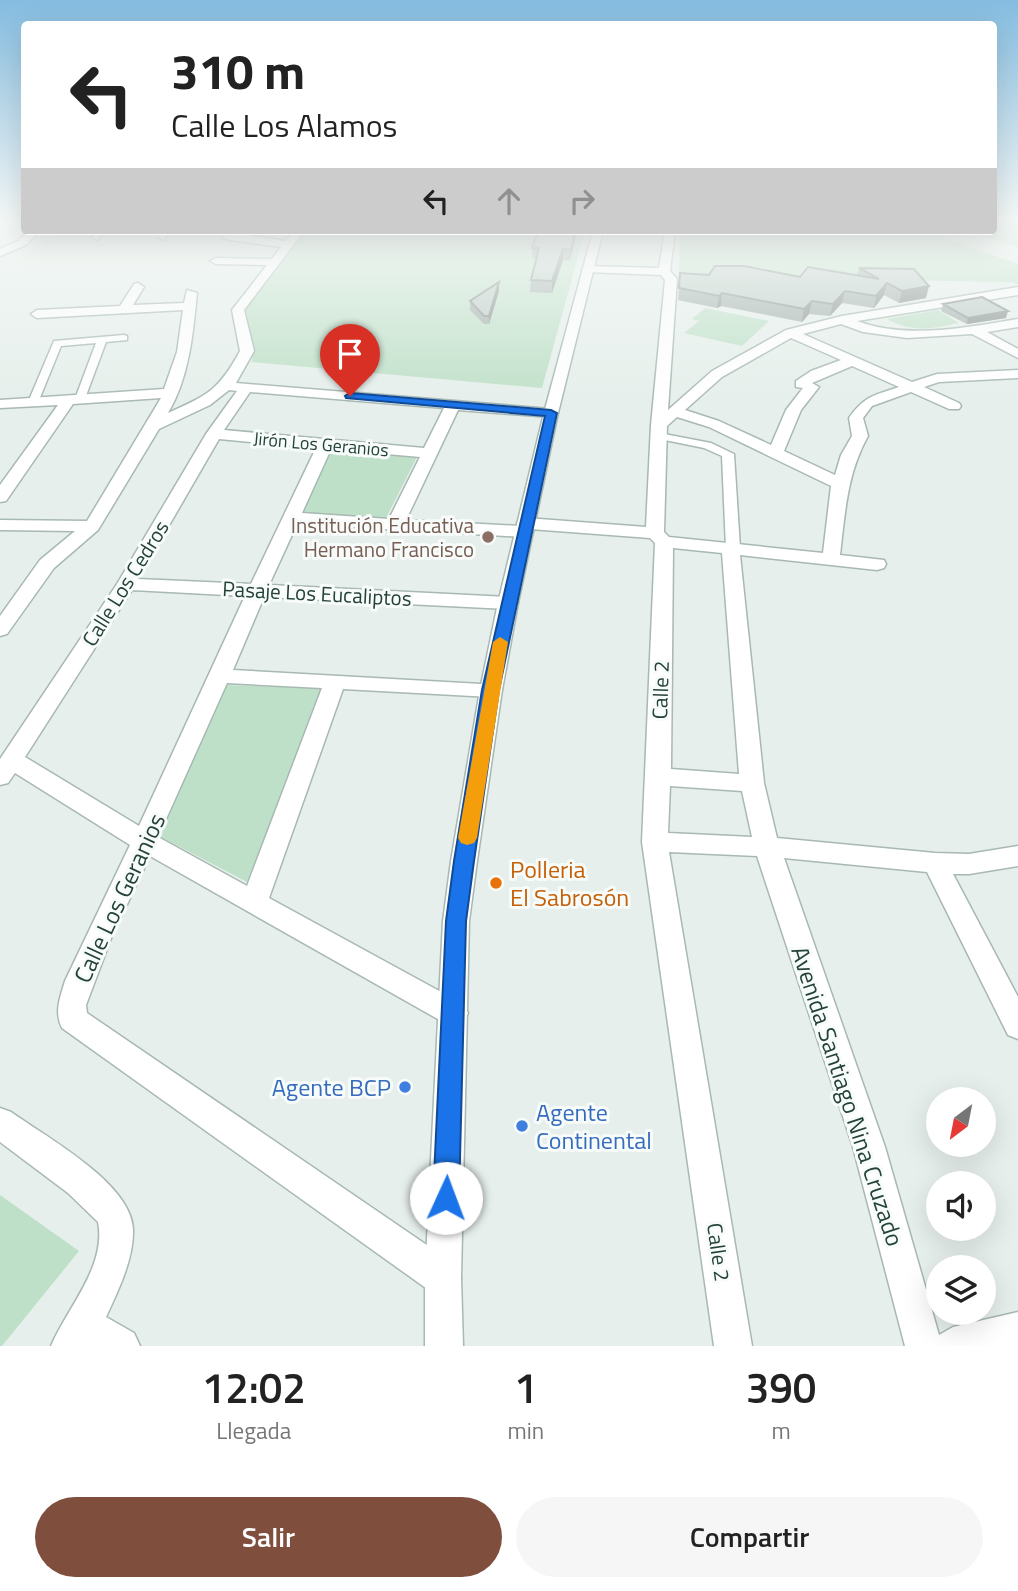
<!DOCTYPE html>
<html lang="es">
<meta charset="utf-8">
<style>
:root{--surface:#fff;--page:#f6f6f6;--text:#222;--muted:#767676;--accent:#804e3d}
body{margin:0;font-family:"Titillium Web",sans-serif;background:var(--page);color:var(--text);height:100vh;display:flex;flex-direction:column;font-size:26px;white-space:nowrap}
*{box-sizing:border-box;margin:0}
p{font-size:23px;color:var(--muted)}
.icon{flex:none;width:38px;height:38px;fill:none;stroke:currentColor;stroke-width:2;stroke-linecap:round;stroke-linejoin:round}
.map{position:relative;height:1346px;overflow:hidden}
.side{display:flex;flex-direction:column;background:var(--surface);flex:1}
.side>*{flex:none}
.banner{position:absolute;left:21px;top:21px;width:976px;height:214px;border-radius:7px;box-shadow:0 7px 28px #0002;background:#fff;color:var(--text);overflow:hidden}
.needle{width:46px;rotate:212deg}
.tools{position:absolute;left:926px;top:1087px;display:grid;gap:14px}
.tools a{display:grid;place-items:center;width:70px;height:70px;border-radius:50%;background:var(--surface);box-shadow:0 7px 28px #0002;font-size:35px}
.pin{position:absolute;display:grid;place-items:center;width:60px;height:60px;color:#fff;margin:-72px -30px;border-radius:50% 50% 50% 0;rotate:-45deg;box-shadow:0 0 7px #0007}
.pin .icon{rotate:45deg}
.me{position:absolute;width:77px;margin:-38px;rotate:2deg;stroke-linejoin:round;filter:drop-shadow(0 0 5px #0008)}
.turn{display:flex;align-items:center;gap:24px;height:147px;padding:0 35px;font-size:32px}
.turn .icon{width:91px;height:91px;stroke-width:2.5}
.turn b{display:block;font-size:49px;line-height:60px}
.lanes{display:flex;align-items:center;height:66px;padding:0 35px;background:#0003;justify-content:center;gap:35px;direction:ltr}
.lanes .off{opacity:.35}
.eta{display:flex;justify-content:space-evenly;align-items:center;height:119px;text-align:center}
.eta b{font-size:42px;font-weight:600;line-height:49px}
.action{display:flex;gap:14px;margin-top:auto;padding:14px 35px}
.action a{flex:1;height:80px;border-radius:42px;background:var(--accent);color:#fff;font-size:28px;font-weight:600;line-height:80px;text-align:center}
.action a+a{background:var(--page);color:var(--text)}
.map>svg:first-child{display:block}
.green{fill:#bfe0c8}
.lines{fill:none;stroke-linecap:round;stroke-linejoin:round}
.pedestrian-casing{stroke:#a8b8b2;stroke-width:3}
.minor-casing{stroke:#a8b8b2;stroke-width:3}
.tertiary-casing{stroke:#a8b8b2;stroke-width:3}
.pedestrian{fill:#fff;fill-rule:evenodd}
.minor{fill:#fff;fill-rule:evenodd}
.tertiary{fill:#fff;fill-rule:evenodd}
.wall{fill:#a1aea9}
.shaded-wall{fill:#838d89}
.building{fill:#bbcac4;stroke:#838d89;stroke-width:2}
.route{fill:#1a73e8;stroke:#114b97;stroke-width:2}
.slow{fill:#f59e0b}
.education-dot{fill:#8d6e63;stroke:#f7fbf9;stroke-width:2.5}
.food-dot{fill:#e8710a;stroke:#f7fbf9;stroke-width:2.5}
.shop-dot{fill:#3f7fe0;stroke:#f7fbf9;stroke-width:2.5}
.labels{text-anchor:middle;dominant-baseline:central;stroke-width:6;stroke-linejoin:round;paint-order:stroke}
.far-street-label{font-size:18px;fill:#24423a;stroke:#f7fbf9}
.education-label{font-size:21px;fill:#785e54;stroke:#f7fbf9;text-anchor:end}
.street-label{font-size:21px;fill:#24423a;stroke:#f7fbf9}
.near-food-label{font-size:24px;fill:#c56008;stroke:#f7fbf9;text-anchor:start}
.near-street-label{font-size:24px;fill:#24423a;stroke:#f7fbf9}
.near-shop-label{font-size:24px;fill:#366cbe;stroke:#f7fbf9;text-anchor:end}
</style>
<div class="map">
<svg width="1018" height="1346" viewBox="0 0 1018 1346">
<rect width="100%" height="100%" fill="#e6efeb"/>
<path class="green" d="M994,218H1018V247L966,231H994Z
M304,231H585L542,388L252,362L253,350L245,308Z
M695,231H926L1018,264V284L1013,282L679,277L680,232Z
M705,308L769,321L742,346L684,333L699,321L692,319Z
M938,310L959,323C931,329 913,333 887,319Z
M332,449L417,457L385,520L302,514Z
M224,685L323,688L247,882L159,836Z
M0,1195L79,1251L2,1346H0Z"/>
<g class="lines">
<defs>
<path id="pedestrian" d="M124,335L127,336V340L106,342L84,401L75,399L96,343L61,346L39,400L30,402L29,400L54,341Z
M659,433L711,443L734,454L740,548L738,551H728L726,548L722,456L704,448L655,438L653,436Z"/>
<path id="minor" d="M29,231H40L26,245L0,256V249L18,241Z
M96,231H107L97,240L92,237Z
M162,231H172L163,240L158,237Z
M224,231L285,241L294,231H304L244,310L254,351L236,383L551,409L558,413L551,417L458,410L406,520L520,526L517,523L520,519L526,518L646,527L651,425L665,280L661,275L588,272L582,269L588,266L659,268L665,231H675L670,271L677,279L668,410L712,371L786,330L842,316L1018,287V295L857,321C907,340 967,327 1018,319V327L987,332L1018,349V358L972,334L907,338L863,332L841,324L803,334L912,382L937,374L1018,370V378L939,382L924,387L959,403L961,406L959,409H949L911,392L872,406L863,418L868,436C847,473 845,513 840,555L884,560L886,564L884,568L877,570L740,555L764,783L777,838L935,853L969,854L1018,846V866L969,874H953L1018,997V1039L1008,1035L927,872L784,858L885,1147L939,1335L953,1327L1018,1312V1346H905L853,1147L757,856L669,852L752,1346H714L642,842L655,543L650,538L530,529L533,532L530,536L524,537L297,524L269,585L508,597L518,603L508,609L264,597L233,670L499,685L502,690L499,695L491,697L343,689L269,898L463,1004L468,1013L463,1022L453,1026L443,1022L150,856L112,936L86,1005L87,1013L456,1265L461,1278L456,1291L443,1296L430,1291L62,1028C54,1012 60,998 65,981L130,845L15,773L8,783L0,785V759L117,584L206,434L237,391L229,390L210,405L159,429L98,530L54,568L7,634L0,636V616L40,560L75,531L0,530V520L87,521L161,398L73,404L6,501L0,502V485L58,405L0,408V400L164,389L177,352L183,310L37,318L31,314L37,310L120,306L134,284L138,283L144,287L133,305L184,303L187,290L197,293C193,335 189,378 168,413C208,395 219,390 240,351L232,310L267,265L216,264L210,261L216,258L272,259L281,247L230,240L223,238ZM791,338L841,360L811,371L796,381V387L803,388L786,410L771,445L719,421L685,410L722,377ZM852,366L899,387C875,395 864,396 849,418L852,436L841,455L835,475L784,451L801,410L819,387L812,383ZM250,392L444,408L424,448L224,430ZM677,417L709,427L831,486L823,553L669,537L664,532L667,426ZM219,439L316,448L251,584L138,579ZM331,449L420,457L389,519L302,513ZM673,548L722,553L739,774L671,769ZM132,590L245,596L139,826L25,757ZM227,683L322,688L247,886L158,837ZM670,786L742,791L752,837L668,833Z
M0,1108L11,1112C46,1137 131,1183 133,1229C134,1259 118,1291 106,1317L134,1333L140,1346H51C67,1308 107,1266 98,1222L68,1193L0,1142Z"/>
<path id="tertiary" d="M593,231H603L558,413L518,603L502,690L477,861L469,921L461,1278L463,1346H425V1278L443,921L451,861L480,690L498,603L544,413Z"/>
</defs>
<use href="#pedestrian" class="pedestrian-casing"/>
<use href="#minor" class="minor-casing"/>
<use href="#tertiary" class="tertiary-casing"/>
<use href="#pedestrian" class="pedestrian"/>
<use href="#minor" class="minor"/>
<use href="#tertiary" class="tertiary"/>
</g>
<path class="wall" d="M576,236L570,260H563L552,293L530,292L531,280L536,259L532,258V248Z
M859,268L926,298L899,303L884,295L874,308L842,303L830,316L809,314L802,322L721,306L717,308L678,300L680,273L800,277L857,275Z
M499,282V291L489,324H484L470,310V301Z
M943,304L1006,318L967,324L941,311Z"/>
<path class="shaded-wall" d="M575,231H577L576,236L570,260L571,250Z
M563,249V260L552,293V281Z
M499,282V291L489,324V316Z
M887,283L884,295L874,308L876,296Z
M929,286L926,298L899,303L902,291Z
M845,291L842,303L830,316L833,304Z
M722,293L721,306L717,308L719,296Z
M812,301L809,314L802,322L804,309Z
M1008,311L1006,318L967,324L968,318Z"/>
<path class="building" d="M538,231H575L571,250L563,249L552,281L531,280L539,248H532Z
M715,266H744L800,277L808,267L879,279L859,268L914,269L929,286L902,291L887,283L876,296L845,291L833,304L812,301L804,309L722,293L719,296L679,288L680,273L709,275Z
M499,282L489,316H484L470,301Z
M982,297L1008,311L968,318L943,304Z"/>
<linearGradient id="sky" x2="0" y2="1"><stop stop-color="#84bce0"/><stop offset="0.54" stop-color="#f4f8f6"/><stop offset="1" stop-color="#f4f8f6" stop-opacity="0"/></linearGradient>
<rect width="1018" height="406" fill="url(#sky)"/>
<path class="route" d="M350,393L551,410L557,413L499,690L474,861L466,921L459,1198L455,1207L446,1211L437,1207L433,1198L446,921L454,861L482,690L545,416L346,398L345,396Z"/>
<path class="slow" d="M500,637L508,642L477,838L474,843L467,845L461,843L458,838L493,642Z"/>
<circle class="education-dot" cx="488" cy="537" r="7"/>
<circle class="food-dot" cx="496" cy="883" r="7"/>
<g class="shop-dot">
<circle cx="405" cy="1087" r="7"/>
<circle cx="522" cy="1126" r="7"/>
</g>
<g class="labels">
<g class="far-street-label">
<text transform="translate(321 444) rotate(5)">Jirón Los Geranios</text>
</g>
<g class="education-label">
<text x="474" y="525">Institución Educativa<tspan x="474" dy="24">Hermano Francisco</tspan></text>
</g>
<g class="street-label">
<text transform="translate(125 583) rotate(-58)">Calle Los Cedros</text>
<text transform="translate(317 593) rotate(3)">Pasaje Los Eucaliptos</text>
<text transform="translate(660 690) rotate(-88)">Calle 2</text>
<text transform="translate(719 1252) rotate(82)">Calle 2</text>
</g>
<g class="near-food-label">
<text x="510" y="869">Polleria<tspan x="510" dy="28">El Sabrosón</tspan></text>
</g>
<g class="near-street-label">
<text transform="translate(119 898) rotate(-65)">Calle Los Geranios</text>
<text transform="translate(848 1096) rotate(72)">Avenida Santiago Nina Cruzado</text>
</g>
<g class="near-shop-label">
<text x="391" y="1087">Agente BCP</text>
<text x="536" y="1112" text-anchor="start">Agente<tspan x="536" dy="28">Continental</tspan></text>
</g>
</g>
</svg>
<div class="tools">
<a><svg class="needle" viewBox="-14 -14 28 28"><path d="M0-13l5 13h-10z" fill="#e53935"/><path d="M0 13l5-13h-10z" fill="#767676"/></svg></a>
<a><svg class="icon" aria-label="sound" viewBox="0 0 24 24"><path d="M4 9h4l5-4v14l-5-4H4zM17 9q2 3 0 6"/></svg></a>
<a><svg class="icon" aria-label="layers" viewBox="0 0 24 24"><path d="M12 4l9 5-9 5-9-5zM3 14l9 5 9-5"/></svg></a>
</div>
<div class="pin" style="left:350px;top:396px;background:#d93025"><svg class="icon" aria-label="arrive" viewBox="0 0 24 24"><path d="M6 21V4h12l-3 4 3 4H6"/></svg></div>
<svg class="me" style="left:446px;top:1198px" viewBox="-20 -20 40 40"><circle r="19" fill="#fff"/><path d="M0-13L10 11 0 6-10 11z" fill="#1a73e8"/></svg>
<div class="banner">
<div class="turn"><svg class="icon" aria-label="left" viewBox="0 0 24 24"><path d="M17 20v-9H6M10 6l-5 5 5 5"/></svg><div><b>310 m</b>Calle Los Alamos</div></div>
<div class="lanes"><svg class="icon" aria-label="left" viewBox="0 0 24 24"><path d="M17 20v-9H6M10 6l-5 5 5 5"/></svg><svg class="icon off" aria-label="ahead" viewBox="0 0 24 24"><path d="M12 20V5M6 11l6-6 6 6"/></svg><svg class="icon off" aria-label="right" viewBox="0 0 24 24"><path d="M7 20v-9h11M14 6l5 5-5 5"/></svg></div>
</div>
</div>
<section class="side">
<div class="eta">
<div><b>12:02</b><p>Llegada</p></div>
<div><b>1</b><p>min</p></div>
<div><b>390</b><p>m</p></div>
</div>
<div class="action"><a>Salir</a><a>Compartir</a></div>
</section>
